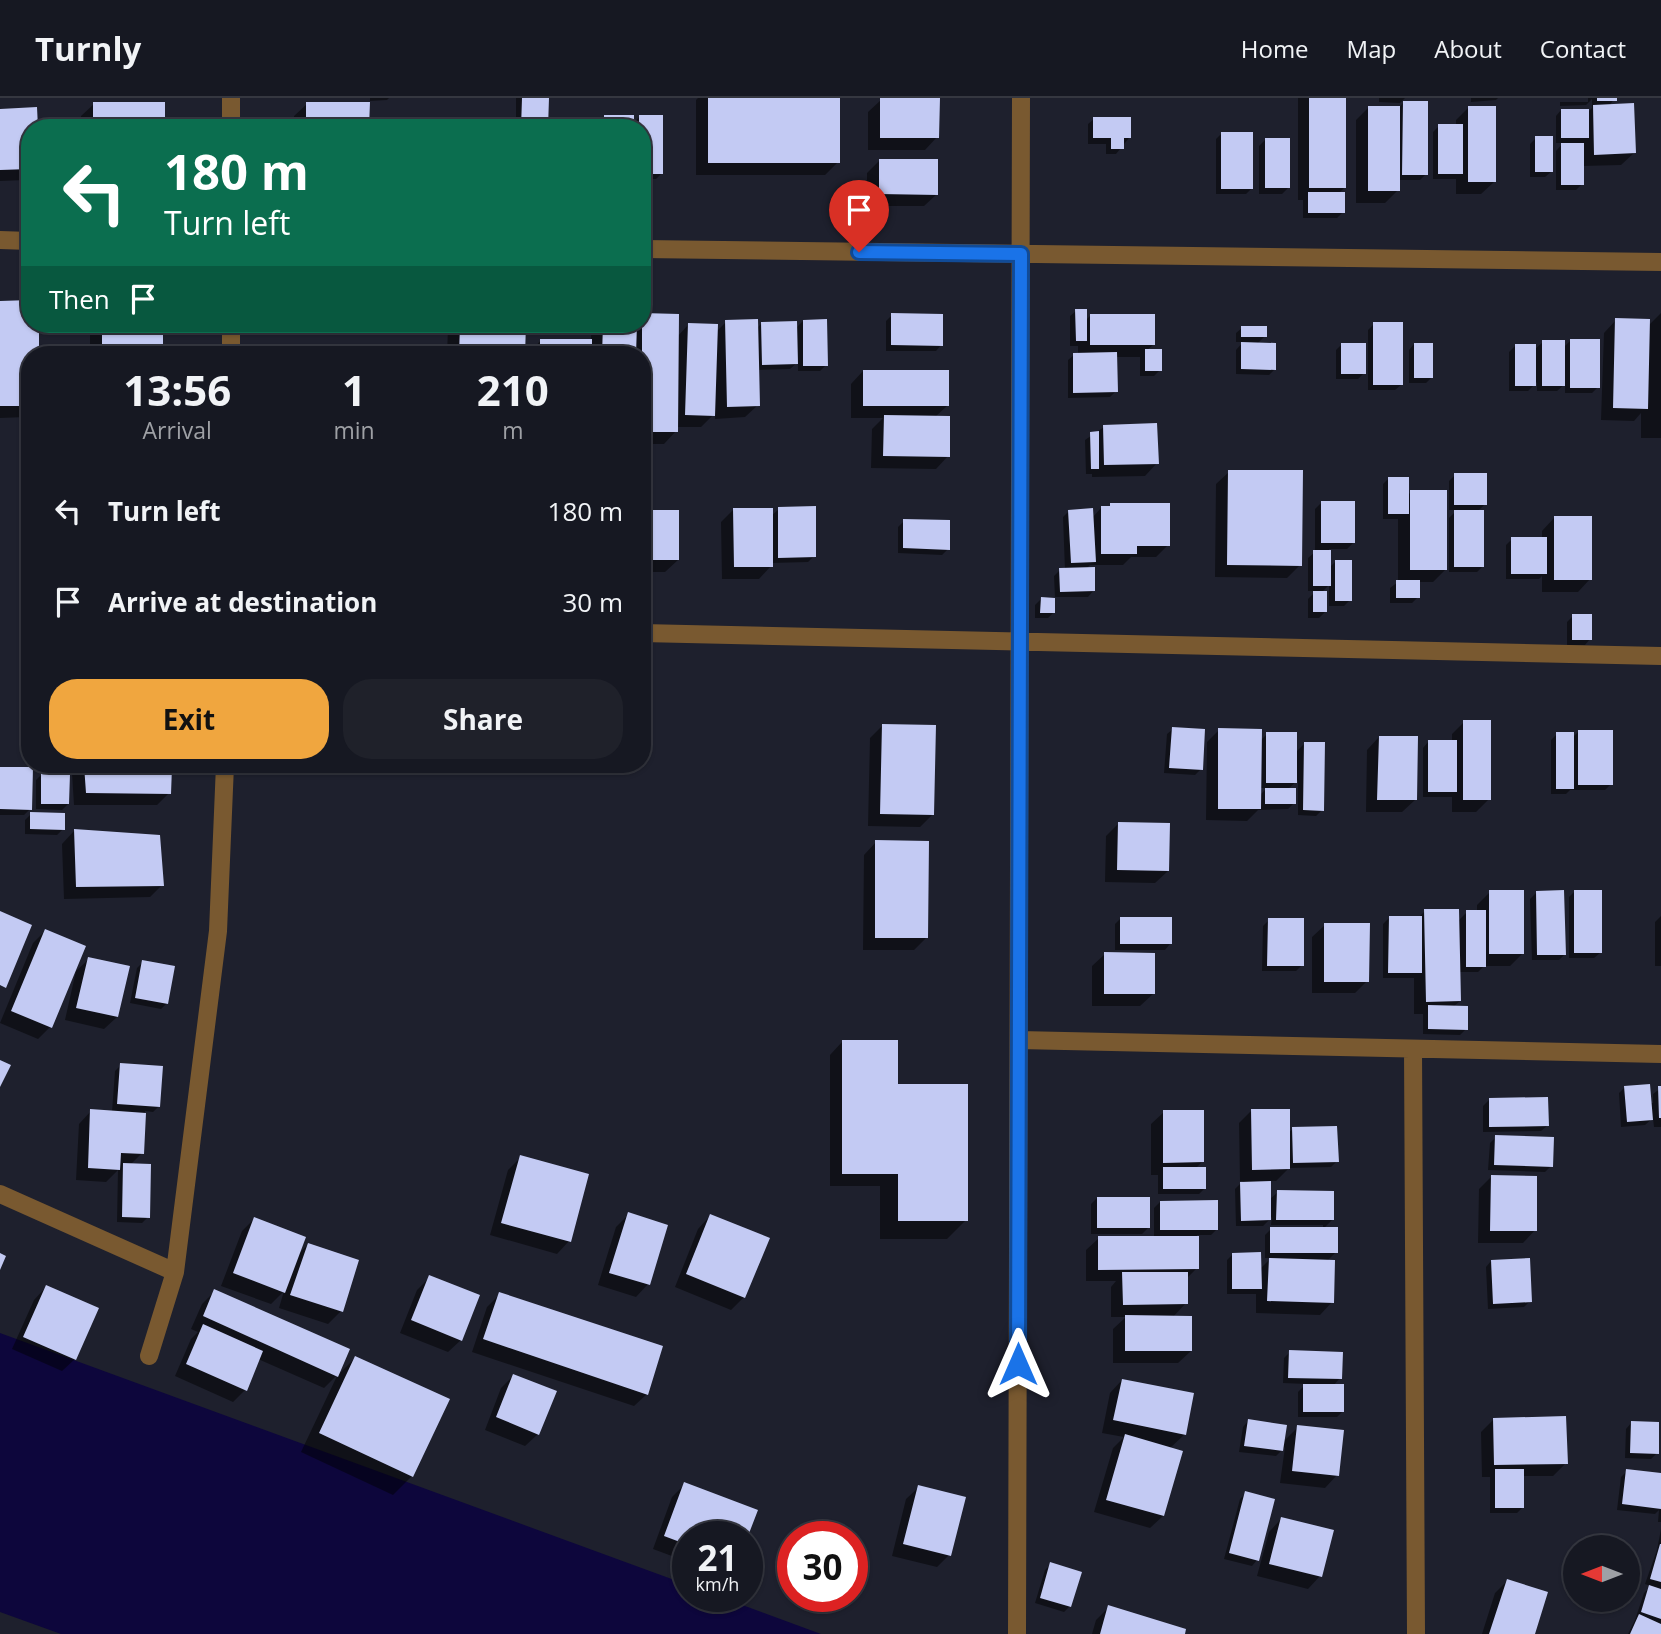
<!DOCTYPE html>
<style>
:root{--surface:#161822;--page:#1f212a;--text:#f1f3f6;--muted:#9ea0a5;--line:#353740;--accent:#f0a63f}
body{margin:0;font-family:"Open Sans",sans-serif;background:var(--page);color:var(--text);height:100vh;display:flex;flex-direction:column;font-size:26px;white-space:nowrap}
*{box-sizing:border-box;margin:0}
p{font-size:23px;color:var(--muted)}
.icon{flex:none;width:38px;height:38px;fill:none;stroke:currentColor;stroke-width:2;stroke-linecap:round;stroke-linejoin:round}
.map{position:relative;flex:1;overflow:hidden}
.side{position:absolute;left:21px;top:248px;width:630px;height:427px;display:flex;flex-direction:column;background:var(--surface);border-radius:28px;box-shadow:0 2px 5px #0004,0 0 0 2px var(--line)}
.side>*{flex:none}
.top-card{position:absolute;left:21px;top:21px;width:630px;height:214px;border-radius:28px;box-shadow:0 2px 5px #0004,0 0 0 2px var(--line);background:#0b6e4f;color:#fff;overflow:hidden}
.needle{width:46px;rotate:270deg}
.buttons{position:absolute;left:1563px;top:1437px;display:grid;gap:14px}
.buttons a{display:grid;place-items:center;width:77px;height:77px;border-radius:50%;background:var(--surface);box-shadow:0 2px 5px #0004,0 0 0 2px var(--line);font-size:35px}
.speed{position:absolute;left:672px;top:1423px;display:flex;gap:14px;font-size:35px;font-weight:700;text-align:center}
.speed>*{display:grid;place-content:center;width:91px;height:91px;border-radius:50%;background:var(--surface);box-shadow:0 2px 5px #0004,0 0 0 2px var(--line);line-height:1}
.speed small{font-size:18px;font-weight:400}
.speed .limit{border:10px solid #d22;background:#fff;color:#111}
.pin{position:absolute;display:grid;place-items:center;width:60px;height:60px;color:#fff;margin:-72px -30px;border-radius:50% 50% 50% 0;rotate:-45deg;box-shadow:0 0 7px #0007}
.pin .icon{rotate:45deg}
.me{position:absolute;width:77px;margin:-38px;rotate:0deg;stroke-linejoin:round;filter:drop-shadow(0 0 5px #0008)}
.turn{display:flex;align-items:center;gap:24px;height:147px;padding:0 28px;font-size:32px}
.turn .icon{width:91px;height:91px;stroke-width:2.5}
.turn b{display:block;font-size:49px;line-height:60px}
.then{display:flex;align-items:center;height:66px;padding:0 28px;background:#0003;gap:14px;font-size:26px}
.eta{display:flex;justify-content:space-evenly;align-items:center;height:119px;text-align:center}
.eta b{font-size:42px;font-weight:700;line-height:49px}
.primary-button{display:flex;gap:14px;margin-top:auto;padding:14px 28px}
.primary-button a{flex:1;height:80px;border-radius:28px;background:var(--accent);color:#111;font-size:28px;font-weight:700;line-height:80px;text-align:center}
.primary-button a+a{background:var(--page);color:var(--text)}
ul{padding:0;list-style:none}
li{display:flex;align-items:center;gap:21px;height:91px;padding:0 28px}
li div{flex:1}
li b{display:block;font-size:26px}
li em{font-style:normal}
header{display:flex;align-items:center;gap:42px;box-sizing:border-box;height:98px;padding:0 35px;background:var(--surface);border-bottom:2px solid var(--line)}
header strong{font-size:33px}
nav{display:flex;gap:38px;margin-inline-start:auto;font-size:24px}
.map>svg:first-child{display:block}
.water{fill:#0d063c}
.shadow{fill:#0007;fill-rule:evenodd}
.building{fill:#c3caf3}
.lines{fill:none;stroke-linecap:round;stroke-linejoin:round}
.minor{stroke:#795930;stroke-width:18}
.route-casing{stroke:#114b97;stroke-width:18}
.route{stroke:#1a73e8;stroke-width:12}
</style>
<header>
<strong>Turnly</strong>
<nav><a>Home</a><a>Map</a><a>About</a><a>Contact</a></nav>
</header>
<div class="map">
<svg width="1661" height="1536" viewBox="0 0 1661 1536">
<rect width="100%" height="100%" fill="#1e202d"/>
<path class="water" d="M0,1235L688,1487V1498H718L821,1536H61L0,1514Z"/>
<path class="shadow" d="M370,0H389L387,2L370,3Z
M516,0H547V30H516Z
M698,0H838V64L825,77H696V2Z
M1298,0H1344V90L1338,96L1343,114L1337,120H1303V102H1298Z
M1379,0H1405L1400,5L1379,4Z
M1471,0H1498L1496,2L1471,4Z
M1560,0H1615L1609,8L1634,55L1621,67L1582,68V86L1576,92H1556V53L1563,45H1556V18L1561,12L1587,15L1592,10V1L1586,7L1560,8V4H1588V0Z
M881,2L937,39L925,52H868V14Z
M1400,5H1426V76L1420,82H1398V92L1385,105H1356V22L1368,10H1399L1403,5Z
M94,6L164,30H81V18Z
M307,6L368,30H294V18Z
M1468,10L1494,84L1481,96H1456V81H1433V34L1439,28H1456V22Z
M0,12L30,30V77L25,82L0,83Z
M605,19L633,26L639,19L661,76L656,81H642V30H599V25Z
M1094,21L1129,40L1116,56H1106V46H1088V26Z
M1222,35L1252,90L1246,96H1216V41Z
M1536,40L1551,74L1545,79H1530V46Z
M1265,42L1288,90L1282,96H1259V48Z
M880,62L937,96L924,108H867V75Z
M0,204L30,226H37L38,257H30V315L26,319L0,320Z
M1076,213L1085,223L1090,218L1153,247L1146,253L1160,272L1154,278H1140V259H1115L1116,293L1110,299L1068,300V262L1074,257L1078,256V248H1070V218Z
M1661,215V340H1641V315L1634,323L1601,322L1604,235L1616,222L1648,228Z
M892,217L941,247L936,253H886V223Z
M803,223L826,267L820,273H798V264L790,271L757,272L758,307L745,319L715,321V315L701,329H676V333L664,346H642V257H528L541,242L591,243V234L599,226H642L677,239L688,227L716,234L726,224L756,231L762,225L795,231Z
M90,226H161L162,247L154,255H159V257H90Z
M452,226H524V257H447L448,230Z
M1374,226L1401,287L1395,292H1368V232Z
M1242,230L1265,238L1257,246L1275,271L1269,277L1236,276V252L1243,244H1236V235Z
M1571,242L1598,289L1592,295H1565V286L1557,293H1537V284L1528,293H1509V254L1515,248L1534,252L1543,244L1563,250Z
M1342,246L1364,275L1358,281H1336V252Z
M1414,246L1432,279L1426,285H1409V252Z
M863,273L947,308L935,319L948,358L936,371L871,370L872,331L883,320H851V286Z
M1104,329L1157,365L1145,378L1092,379V376H1086L1085,342Z
M1229,374L1300,467L1287,480L1215,479L1216,386Z
M1455,377L1485,406L1477,414L1483,468L1477,474H1449V420L1457,412H1449V383Z
M1389,380L1407,398L1411,394L1446,471L1433,484H1418V499L1412,505H1390V490L1398,484V421H1383V386Z
M1321,405L1353,445L1347,451H1329V470L1335,464L1350,502L1344,508H1329V487L1321,495L1325,514L1319,520H1308V501L1316,493H1308V460L1315,454V411Z
M1111,407L1168,447L1156,459H1131L1123,467H1090L1086,471L1093,493L1088,499H1055L1054,478L1060,472H1065L1063,419L1069,413L1092,420L1101,410H1107Z
M734,411L771,418L779,411L814,458L808,464L771,465V468L759,481H722L721,424Z
M642,413L678,462L665,474H642Z
M1554,420L1590,481L1578,494H1542V478L1539,481H1506V447L1512,441H1542V433Z
M904,423L948,451L942,457L898,455V429Z
M1041,501L1054,514L1048,520H1035V507Z
M1573,518L1590,541L1585,547H1567V524Z
M1464,624L1489,701L1476,714H1452V699H1423V650L1428,644H1452V636Z
M882,628L932,717L920,729L868,728L870,640Z
M1173,631L1201,671L1195,677L1164,675L1167,636Z
M1219,632L1260,643L1267,636L1296,654L1305,645L1322,712L1316,718L1298,717V682L1288,691L1294,705L1288,711L1258,712L1247,723L1206,722L1207,644ZM1260,690H1267L1259,698Z
M1578,634L1611,686L1605,692H1570L1566,696H1551V642L1557,636L1572,640Z
M1379,639L1415,702L1402,714H1366L1367,652Z
M80,667H136V673L169,695L157,707H74L72,675Z
M0,671L30,711L24,717H0Z
M42,676L68,706L62,712L36,711V682Z
M31,716L63,731L57,737L25,736V722Z
M1118,726L1168,773L1155,785L1105,784L1106,738Z
M74,733L162,787L150,799L64,801L62,746Z
M876,744L926,840L914,852H863L864,757Z
M1575,793L1600,855L1594,860H1569V799Z
M1490,794L1523,855L1510,868H1484L1478,874H1459L1460,903L1453,909L1466,931L1460,937L1423,936V916H1414V880H1383V826L1389,820H1418L1425,813L1458,823L1467,814H1477V807Z
M1536,795L1565,856L1559,862H1532L1530,801Z
M1661,818V868H1655V824Z
M1121,820L1170,846L1165,852H1115V826Z
M1269,822L1302,867L1296,873H1262L1263,828Z
M1325,827L1367,883L1355,895H1312V839Z
M45,833L50,929L38,941L0,925L33,845Z
M1105,856L1153,896L1140,908H1092V868Z
M89,861L117,919L104,931L65,922L76,873Z
M143,864L167,905L161,911L130,905L137,870Z
M842,944L897,987L966,1122L947,1141H880V1088H830V957Z
M121,967L159,1008L153,1014L145,1013L142,1055L130,1067L148,1119L142,1125L117,1124L118,1072L106,1084L76,1082L79,1026L91,1013L112,1014L115,973Z
M1625,989L1650,1005H1653V996L1661,990V1029H1654L1653,1020L1645,1027L1621,1029L1619,995Z
M1489,1002L1547,1028L1541,1033L1483,1034V1008Z
M1252,1012L1288,1035L1293,1031L1337,1063L1331,1069L1289,1070L1276,1083H1269V1102L1278,1094L1332,1122L1323,1131V1127H1271L1272,1119L1263,1128H1236L1235,1091L1243,1083H1240L1239,1025Z
M1164,1014L1203,1063L1195,1071L1205,1090L1199,1096H1158V1077H1151V1026Z
M1496,1039L1551,1068L1545,1074L1488,1072L1490,1045Z
M521,1059L569,1143L557,1156L490,1137L508,1072Z
M1491,1079L1535,1132L1523,1145H1478L1479,1091Z
M1097,1100L1148,1130L1142,1136H1091V1106Z
M1160,1104L1217,1131L1211,1137H1197V1170L1186,1181V1205L1172,1220L1191,1253L1178,1265H1113V1231L1126,1219H1111V1189L1116,1183H1086V1152L1099,1140H1154V1110Z
M629,1116L648,1186L636,1199L598,1187L616,1129Z
M710,1118L744,1199L731,1212L675,1189L698,1131Z
M254,1121L297,1157L308,1147L341,1213L328,1226L279,1210L284,1193L271,1206L221,1188L242,1133Z
M1271,1131L1336,1154L1327,1163L1332,1204L1320,1217L1256,1215V1196H1227V1162L1232,1157L1260,1171L1271,1160H1265V1137Z
M1491,1163L1530,1203L1524,1209L1488,1211L1486,1169Z
M430,1179L461,1242L448,1254L400,1235L417,1192Z
M46,1189L75,1261L62,1273L12,1251L34,1202Z
M215,1193L336,1278L324,1290L258,1261L245,1292L233,1304L175,1278L191,1241L198,1234L191,1231L202,1206Z
M500,1196L647,1296L634,1308L472,1254L487,1209Z
M1290,1254L1340,1280L1333,1288L1343,1313L1337,1319H1298V1294L1306,1286L1283,1285L1284,1260Z
M355,1260L412,1378L393,1397L301,1354L337,1278Z
M513,1278L538,1336L525,1348L485,1332L501,1290Z
M1122,1282L1185,1336L1169,1351L1163,1418L1150,1430L1094,1414L1113,1350L1124,1339L1102,1335L1110,1295Z
M1494,1321L1566,1365L1553,1378H1523V1409L1517,1415H1490V1379H1482L1481,1334Z
M1248,1323L1283,1344L1298,1329L1337,1377L1325,1390L1280,1385L1285,1349L1276,1358L1239,1354L1243,1329Z
M1631,1325L1657,1355L1651,1361L1625,1360L1626,1331Z
M1627,1373L1661,1377V1424H1658L1659,1412L1655,1416L1617,1412L1621,1379Z
M685,1386L756,1413L746,1438H688V1464L653,1451L672,1399Z
M919,1389L949,1457L937,1469L892,1458L906,1401Z
M1246,1395L1257,1462L1252,1468L1224,1461L1240,1401Z
M1281,1421L1320,1478L1308,1491L1257,1478L1269,1434Z
M1661,1431V1536H1628L1635,1522L1644,1495L1651,1488L1645,1486L1657,1452Z
M1051,1466L1070,1508L1064,1514L1035,1505L1045,1472Z
M1507,1483L1533,1536H1482L1495,1495Z
M1109,1509L1183,1536H1092L1096,1522Z"/>
<path class="building" d="M522,0H549L548,30H521Z
M708,0H840V65H708Z
M880,0H940L939,40H880Z
M1309,0H1346V90H1309Z
M1597,0H1617V3H1597Z
M1403,3H1428V77H1402Z
M93,4H165V30H93Z
M306,4H370L369,30H306Z
M1634,5L1636,55L1594,57L1593,7Z
M1368,8H1400V93H1368Z
M1468,8H1496V84H1468Z
M37,9L38,30H30V71L0,72V11Z
M1561,11H1589V40H1561Z
M604,17H634V30H604Z
M639,17H663V76H642V30H639Z
M1093,19H1131V40H1124V51H1111V40H1093Z
M1438,26H1463V76H1438Z
M1221,34H1253V91H1221Z
M1535,38H1553V74H1535Z
M1265,40H1290V90H1265Z
M1561,45H1584V87H1561Z
M879,61H938V97L879,96Z
M1308,94H1345V115H1308Z
M30,202V226H39V257H30V308H0V203Z
M1075,211H1087V243H1076Z
M642,215L679,216L678,334H642Z
M891,215L943,216V248L891,247Z
M1090,216H1155V247H1090Z
M1615,220L1650,221L1648,311L1613,310Z
M758,221L760,308L727,309L725,222Z
M827,221L828,268H803V222Z
M797,223L798,266L762,267L761,224Z
M1373,224H1403V287H1373Z
M688,225L718,226L715,318L685,317Z
M102,226H163V247L102,249Z
M460,226H526L525,257H459Z
M603,226H637L636,257H602Z
M1241,228H1267V239H1241Z
M540,241H592V257H540Z
M1570,241H1600V290H1570Z
M1542,242H1565V288H1542Z
M1241,244L1276,245V272L1241,271Z
M1341,245H1366V276H1341Z
M1414,245H1433V280H1414Z
M1515,246H1536V288H1515Z
M1145,251H1162V273H1145Z
M106,253H161V257H106Z
M1117,254L1118,294L1073,295V255Z
M863,272H949V308H863Z
M884,317L950,318V359L883,358Z
M1157,325L1159,366L1104,367L1103,327Z
M1099,333V371H1091L1090,334Z
M1228,372H1303L1302,468L1227,467Z
M1454,375H1487V407H1454Z
M1388,379H1409V416H1388Z
M1410,392H1447V472H1410Z
M1321,403H1355V445H1321Z
M1110,405H1170V448H1137V456H1101V408H1110Z
M816,408V459L778,460V409Z
M733,410H773V469H734Z
M1093,410L1096,464L1071,465L1068,412Z
M642,412H679V462H642Z
M1454,412H1484V469H1454Z
M1554,418H1592V482H1554Z
M903,421L950,422V452L903,450Z
M1511,439H1547V476H1511Z
M1313,452H1331V488H1313Z
M1335,462H1352V503H1335Z
M1095,469V493L1060,494L1059,470Z
M1396,482H1420V500H1396Z
M1313,493H1327V514H1313Z
M1041,499L1055,500V515H1040Z
M1572,516H1592V542H1572Z
M1463,622H1491V702H1463Z
M882,626L936,627L934,717L880,716Z
M1172,629L1205,631L1203,672L1169,670Z
M1218,630L1262,631L1261,711H1218Z
M1578,632H1613V687H1578Z
M1266,634H1297V685H1266Z
M1556,634H1574V691H1556Z
M1379,638H1418L1417,702H1377Z
M1428,642H1457V694H1428Z
M1304,644H1325L1324,713L1303,712Z
M84,667H138V671L172,669L171,696L86,695Z
M0,669H33L32,712L0,711Z
M41,675L70,676L69,706H41Z
M1265,690H1296V706H1265Z
M30,714L65,715V732L30,731Z
M1118,724L1170,725L1169,773L1117,772Z
M74,731L160,737L164,788L76,789Z
M875,742L929,743L928,840H875Z
M1489,792H1524V856H1489Z
M1564,792L1566,857H1537L1536,793Z
M1574,792H1602V855H1574Z
M1424,811H1459L1461,903L1426,904Z
M1466,812H1486V869H1466Z
M0,813L32,827L6,890L0,887Z
M1389,818H1422V875H1388Z
M1120,819H1172V846H1120Z
M1268,820H1304V868H1267Z
M1324,825H1370L1369,884H1324Z
M45,831L86,848L52,930L11,913Z
M1104,854L1155,855V896H1104Z
M88,859L130,868L118,919L76,910Z
M142,862L175,868L168,906L135,900Z
M1428,907L1468,908V932L1428,931Z
M842,942H898V986H968V1123H898V1076H842Z
M0,962L11,967L0,989Z
M120,965L163,968L160,1009L117,1006Z
M1650,986L1653,1022L1627,1024L1624,988Z
M1658,988H1661V1020H1659Z
M1548,999L1549,1028L1489,1029V1000Z
M90,1011L146,1015L144,1056L121,1055L120,1072L88,1070Z
M1251,1011H1290V1071L1252,1072Z
M1163,1012H1204V1064L1163,1065Z
M1337,1028L1339,1064L1293,1065L1292,1029Z
M1495,1037L1554,1039L1553,1069L1494,1067Z
M520,1057L589,1076L571,1144L501,1125Z
M123,1065L151,1066L150,1120L122,1119Z
M1163,1069H1206V1091H1163Z
M1491,1077L1537,1078V1133H1490Z
M1271,1083V1122L1241,1123L1240,1084Z
M1277,1092L1334,1093V1122H1276Z
M1097,1099H1150V1130H1097Z
M1218,1102V1132H1160V1103Z
M628,1114L668,1127L650,1187L609,1175Z
M710,1116L770,1140L745,1200L686,1176Z
M254,1119L306,1139L285,1195L233,1175Z
M1270,1129H1338V1155H1270Z
M1098,1138H1199V1171L1098,1172Z
M308,1145L359,1162L343,1214L290,1197Z
M1261,1154L1262,1191H1232V1155Z
M0,1155L6,1158L0,1172Z
M1269,1160L1335,1162L1334,1205L1267,1203Z
M1530,1160L1532,1204L1493,1206L1491,1162Z
M1122,1174H1188V1206L1123,1207Z
M429,1177L480,1197L462,1243L411,1222Z
M46,1187L99,1210L76,1262L23,1239Z
M214,1191L350,1251L338,1279L203,1218Z
M499,1194L663,1248L648,1297L483,1241Z
M1125,1217L1192,1218V1253H1125Z
M203,1226L263,1253L247,1293L186,1266Z
M1289,1252L1343,1254L1342,1281L1288,1280Z
M355,1258L450,1301L413,1379L319,1335Z
M513,1276L557,1293L539,1337L496,1319Z
M1122,1281L1194,1295L1186,1337L1113,1322Z
M1303,1286H1344V1314H1303Z
M1566,1318L1568,1366L1494,1367L1493,1320Z
M1248,1321L1287,1327L1283,1353L1244,1348Z
M1631,1323L1659,1324V1356L1630,1355Z
M1297,1327L1344,1332L1339,1378L1292,1373Z
M1125,1336L1183,1353L1164,1418L1106,1402Z
M1495,1371H1524V1410H1495Z
M1626,1371L1661,1375V1411L1622,1406Z
M684,1384L758,1412L748,1438H688V1447L664,1438Z
M918,1387L966,1399L951,1458L903,1446Z
M1245,1393L1275,1401L1259,1463L1229,1455Z
M1281,1419L1334,1432L1322,1479L1269,1466Z
M1660,1446H1661V1484L1650,1481Z
M1050,1464L1082,1474L1071,1509L1040,1500Z
M1507,1481L1548,1494L1535,1536H1489Z
M1649,1487L1661,1491V1521L1641,1514Z
M1108,1507L1186,1531L1185,1536H1100Z
M1639,1516L1661,1526V1536H1630Z"/>
<g class="lines">
<path class="minor" d="M231,30V0
M0,142L30,143
M642,151L1661,164
M231,226V257
M642,535L1661,558
M1019,942L1661,956
M1413,951L1416,1536
M0,1096L175,1174
M149,1258L175,1174L218,833L225,667
M1017,1536L1021,0"/>
</g>
<g class="lines">
<defs>
<path id="route" d="M859,154L1021,156L1018,1266"/>
</defs>
<use href="#route" class="route-casing"/>
<use href="#route" class="route"/>
</g>
</svg>
<div class="buttons">
<a><svg class="needle" viewBox="-14 -14 28 28"><path d="M0-13l5 13h-10z" fill="#e53935"/><path d="M0 13l5-13h-10z" fill="#9ea0a5"/></svg></a>
</div>
<div class="speed"><div>21<small>km/h</small></div><div class="limit">30</div></div>
<div class="pin" style="left:859px;top:154px;background:#d93025"><svg class="icon" aria-label="arrive" viewBox="0 0 24 24"><path d="M6 21V4h12l-3 4 3 4H6"/></svg></div>
<svg class="me" style="left:1018px;top:1266px" viewBox="-20 -20 40 40"><path d="M0-17L14 15 0 8-14 15z" fill="#1a73e8" stroke="#fff" stroke-width="4"/></svg>
<div class="top-card">
<div class="turn"><svg class="icon" aria-label="left" viewBox="0 0 24 24"><path d="M17 20v-9H6M10 6l-5 5 5 5"/></svg><div><b>180 m</b>Turn left</div></div>
<div class="then">Then<svg class="icon" aria-label="arrive" viewBox="0 0 24 24"><path d="M6 21V4h12l-3 4 3 4H6"/></svg></div>
</div>
<section class="side">
<div class="eta">
<div><b>13:56</b><p>Arrival</p></div>
<div><b>1</b><p>min</p></div>
<div><b>210</b><p>m</p></div>
</div>
<ul>
<li><svg class="icon" aria-label="left" viewBox="0 0 24 24"><path d="M17 20v-9H6M10 6l-5 5 5 5"/></svg><div><b>Turn left</b></div><em>180 m</em></li>
<li><svg class="icon" aria-label="arrive" viewBox="0 0 24 24"><path d="M6 21V4h12l-3 4 3 4H6"/></svg><div><b>Arrive at destination</b></div><em>30 m</em></li>
</ul>
<div class="primary-button"><a>Exit</a><a>Share</a></div>
</section>
</div>
